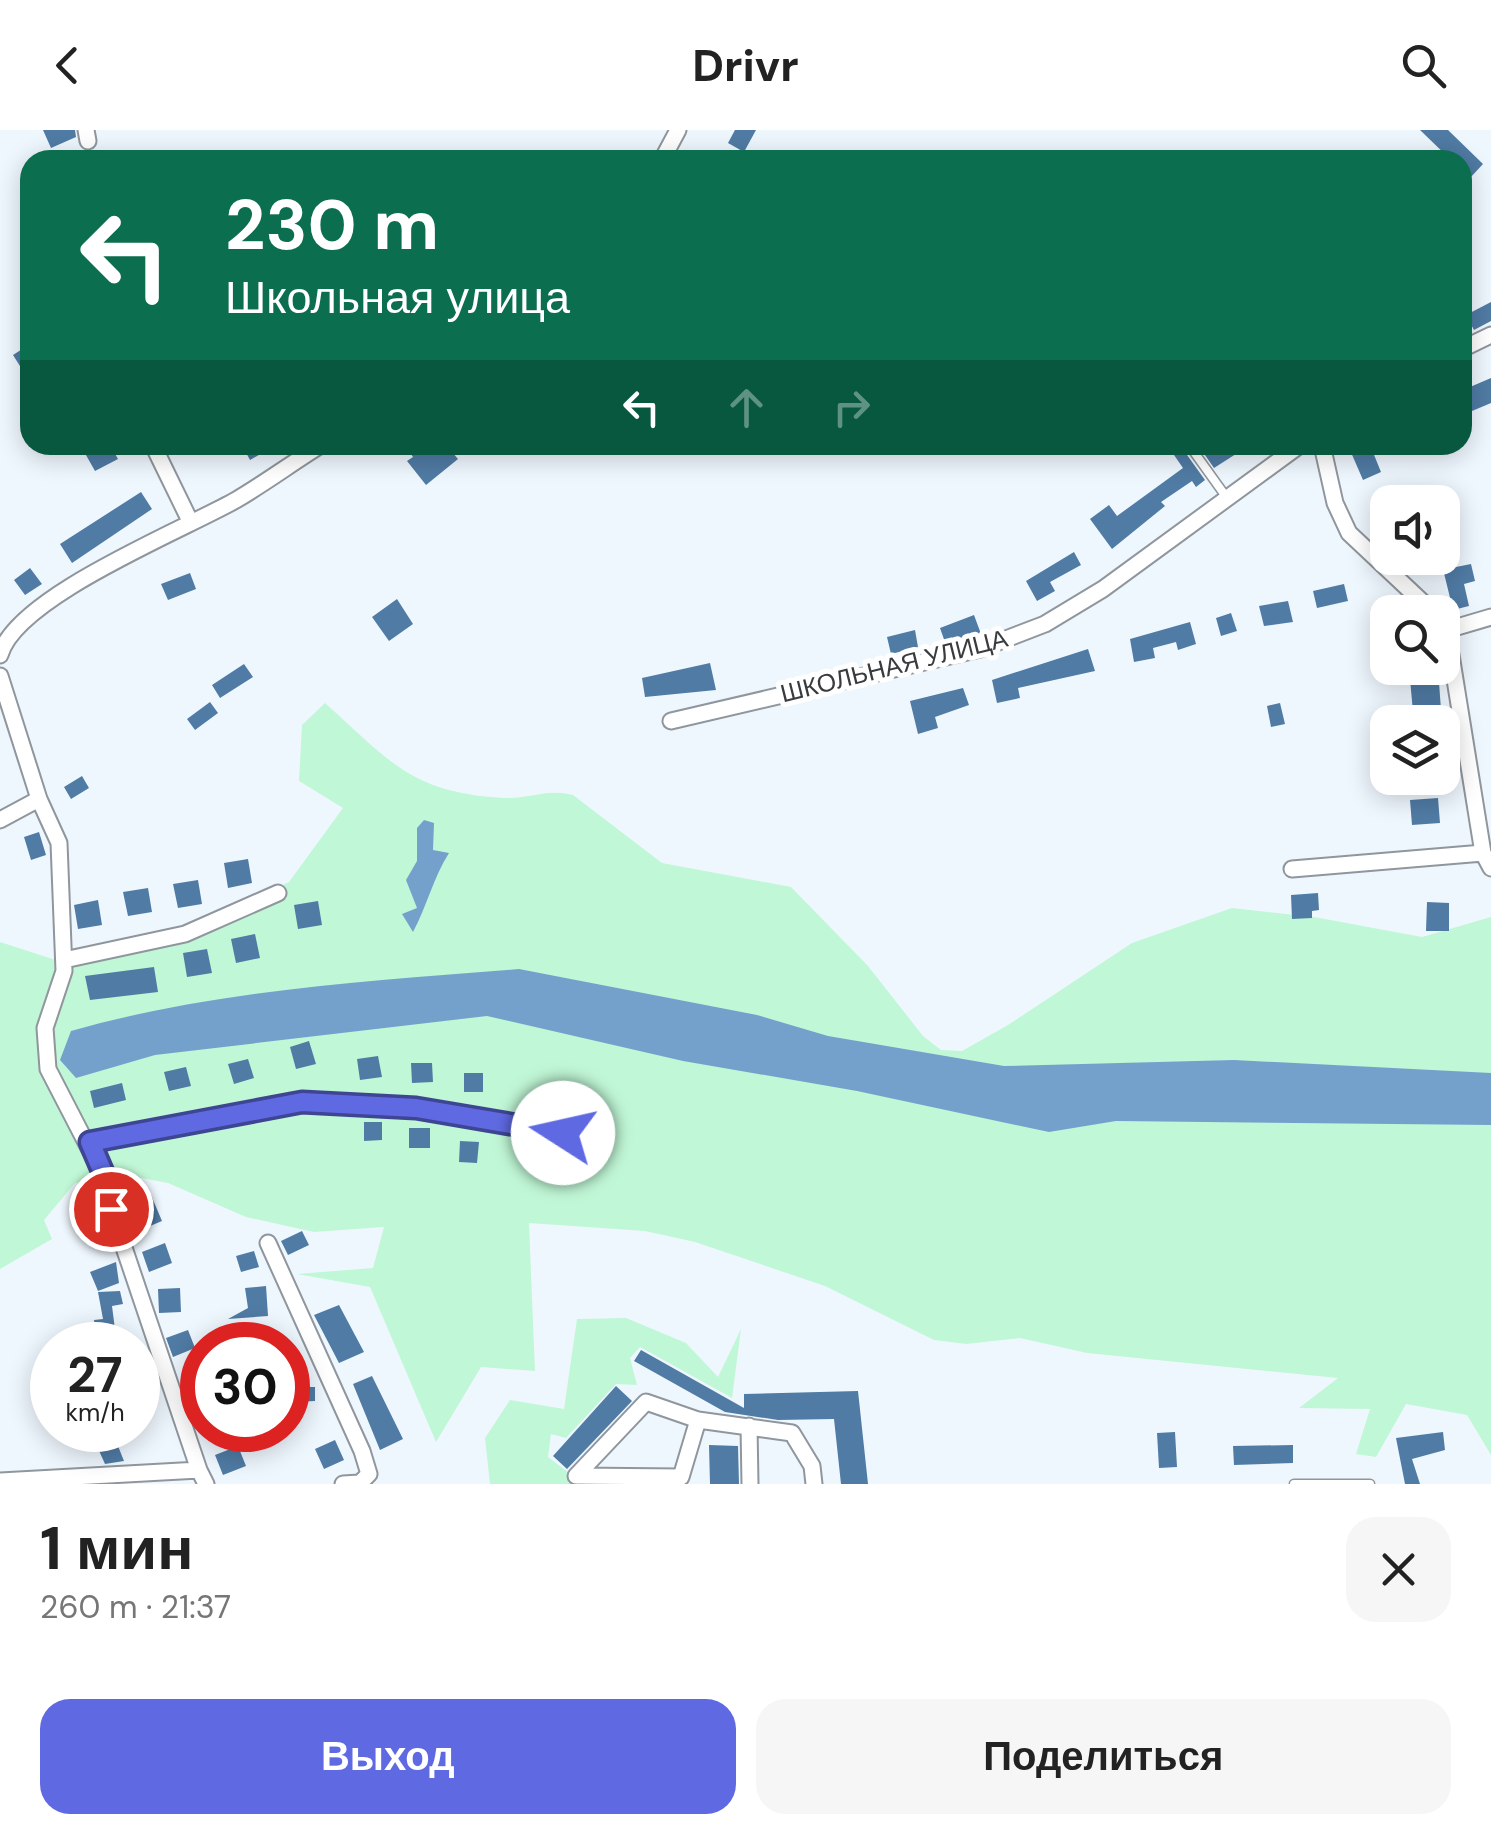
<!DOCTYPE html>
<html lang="ru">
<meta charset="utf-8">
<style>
:root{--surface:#fff;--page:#f6f6f6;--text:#222;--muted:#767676;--accent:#5f6ae2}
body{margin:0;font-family:"DM Sans",sans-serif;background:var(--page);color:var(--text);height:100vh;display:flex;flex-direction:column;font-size:38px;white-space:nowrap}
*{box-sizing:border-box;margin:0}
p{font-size:32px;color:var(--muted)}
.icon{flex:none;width:55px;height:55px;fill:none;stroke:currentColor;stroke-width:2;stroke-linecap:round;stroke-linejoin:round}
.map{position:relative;height:1354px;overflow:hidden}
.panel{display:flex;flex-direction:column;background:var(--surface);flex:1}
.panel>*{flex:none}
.hud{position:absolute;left:20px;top:20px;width:1452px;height:305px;border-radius:30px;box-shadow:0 5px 25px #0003;background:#0b6e4f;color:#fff;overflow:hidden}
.controls{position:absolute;left:1370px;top:355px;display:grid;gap:20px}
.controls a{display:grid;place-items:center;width:90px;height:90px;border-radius:20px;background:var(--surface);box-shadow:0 5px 25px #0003;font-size:50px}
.speed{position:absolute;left:30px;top:1192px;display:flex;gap:20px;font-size:50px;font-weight:700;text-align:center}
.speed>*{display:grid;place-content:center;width:130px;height:130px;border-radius:50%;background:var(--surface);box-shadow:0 5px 25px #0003;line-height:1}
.speed small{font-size:25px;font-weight:400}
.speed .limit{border:15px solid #d22;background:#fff;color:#111}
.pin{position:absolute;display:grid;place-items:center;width:85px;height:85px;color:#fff;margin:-42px;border:5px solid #fff;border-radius:50%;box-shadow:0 2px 10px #0007}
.me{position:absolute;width:110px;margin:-55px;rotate:280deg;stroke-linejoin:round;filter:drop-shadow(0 0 8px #0008)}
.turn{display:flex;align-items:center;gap:35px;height:210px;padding:0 40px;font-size:45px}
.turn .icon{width:130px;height:130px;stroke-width:2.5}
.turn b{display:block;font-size:70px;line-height:85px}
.lanes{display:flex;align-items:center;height:95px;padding:0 40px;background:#0003;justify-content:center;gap:50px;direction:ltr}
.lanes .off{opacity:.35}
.round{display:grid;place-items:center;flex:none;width:105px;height:105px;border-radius:30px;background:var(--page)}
.headline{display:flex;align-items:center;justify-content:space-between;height:170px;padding:0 40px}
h1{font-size:60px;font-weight:700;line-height:75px}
.primary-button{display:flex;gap:20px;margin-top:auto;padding:20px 40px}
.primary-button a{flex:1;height:115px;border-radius:30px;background:var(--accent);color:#fff;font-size:40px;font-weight:700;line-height:115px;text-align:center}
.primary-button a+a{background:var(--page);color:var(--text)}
header{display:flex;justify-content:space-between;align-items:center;height:130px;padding:0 40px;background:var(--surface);font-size:45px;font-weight:700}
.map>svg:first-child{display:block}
.green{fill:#c0f7d6}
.water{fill:#74a1cc}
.building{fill:#507ba4}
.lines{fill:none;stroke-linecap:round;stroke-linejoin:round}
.lane-casing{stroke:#90969d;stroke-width:11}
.street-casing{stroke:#90969d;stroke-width:19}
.lane{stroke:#fff;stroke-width:8}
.street{stroke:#fff;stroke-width:15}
.route-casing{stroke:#3e4593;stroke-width:25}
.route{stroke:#5f6ae2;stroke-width:18}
.labels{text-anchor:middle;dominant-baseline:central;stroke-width:10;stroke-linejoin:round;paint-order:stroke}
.street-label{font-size:25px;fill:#393c3f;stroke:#fff}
</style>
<header><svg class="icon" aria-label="back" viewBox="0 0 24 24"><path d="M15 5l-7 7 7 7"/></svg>Drivr<svg class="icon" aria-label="search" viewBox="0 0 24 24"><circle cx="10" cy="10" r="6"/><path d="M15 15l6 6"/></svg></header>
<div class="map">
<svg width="1491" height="1354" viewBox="0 0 1491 1354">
<rect width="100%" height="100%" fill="#eff7fe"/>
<path class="green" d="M325,573C390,631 411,663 504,668C528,669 549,658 573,665L662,733L791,757L868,836L923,906L941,920L962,921L1008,895L1132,813L1232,778L1314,787L1422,807L1491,787V1325L1467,1285L1406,1274L1376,1327L1356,1324L1370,1279L1299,1278L1338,1248L1087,1223L1020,1208L966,1214L934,1210L825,1156L695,1112L645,1101L529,1093L535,1241L481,1237L436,1312L370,1157L297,1144L373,1138L384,1097L314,1102L246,1087L168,1053L131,1046L75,1053L44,1090L52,1109L0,1139V812L71,835L215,786L289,752L343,678L299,651L302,595Z
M626,1188L686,1213L718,1247L741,1199L732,1268L640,1217L630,1228L637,1255L616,1254L566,1308L551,1304L548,1327L573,1346L572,1354H490L485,1308L510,1270L564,1279L577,1189Z"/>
<path class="water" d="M424,690L434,693L433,720L449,723C433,748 427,776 413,802L402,784L417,778L406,750L417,731V698Z
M519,839L757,885L828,906L1004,936L1234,930L1491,943V995L1116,991L1049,1002L857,961L683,931L487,886L155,925L76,948L60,930L71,901C215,860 370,851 519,839Z"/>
<path class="building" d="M43,0H75L76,7L51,18Z
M735,0H756L744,22L728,13Z
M1420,0H1448L1483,34L1470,48L1462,41V30H1451Z
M1491,172V191L1474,200L1466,185Z
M30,214V252L13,225Z
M1491,248V273L1472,281L1463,260Z
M88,315H110L118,329L95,341L82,318Z
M242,315H276L250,330Z
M415,315H446L458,329L426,355L407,331L413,327L408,320Z
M1198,315H1250L1214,338Z
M1361,315H1370L1381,342L1363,350L1350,320Z
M1182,318L1205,350L1196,357L1192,351L1161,372L1165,376L1112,419L1090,389L1109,375L1117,386L1183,338L1174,325Z
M141,362L152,379L72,433L60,414Z
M1453,390L1456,437L1471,434L1475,451L1464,454L1469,476L1453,480L1442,435V391Z
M1074,422L1081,435L1050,452L1055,461L1037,471L1026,451Z
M30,438L42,454L25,465L14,450Z
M190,443L196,459L168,470L161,454Z
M1344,454L1348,471L1317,478L1313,461Z
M397,469L413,494L389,511L372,487Z
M1288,471L1293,492L1264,496L1259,476Z
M1405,472L1414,482H1379V481Z
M1231,483L1237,501L1221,506L1216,488Z
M974,485L981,504L946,515L940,498Z
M1190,492L1196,514L1178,520L1176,512L1153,518L1155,528L1134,532L1130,509Z
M915,500L918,517L891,524L887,507Z
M1088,519L1095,541L1018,558L1020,568L997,573L992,550Z
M710,533L716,560L645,567L642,548Z
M244,534L253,547L220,568L212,555Z
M1409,538H1438L1441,580L1413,582Z
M963,558L969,575L935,587L938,598L918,604L910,571Z
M210,572L218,583L195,600L187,589Z
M1280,573L1285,594L1271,597L1267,576Z
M1454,614L1456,643L1442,644V615Z
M82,646L89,658L71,669L64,657Z
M1438,668L1440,693L1412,695L1410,670Z
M39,702L46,725L31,730L24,707Z
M248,729L252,753L228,758L224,733Z
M198,750L202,774L178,778L173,754Z
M148,758L152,782L128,786L123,762Z
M1318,763L1319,780L1312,781V788L1292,789L1291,765Z
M98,770L102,795L78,799L74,775Z
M318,771L322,795L298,799L294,775Z
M1427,772L1449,773V801H1426Z
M255,804L260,828L236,833L231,809Z
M207,819L212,843L187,847L183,823Z
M154,837L158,862L90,870L85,846Z
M309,911L316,934L296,939L290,917Z
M378,926L382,947L360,950L357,929Z
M248,929L254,948L234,954L228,934Z
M411,933H432L433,952L412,953Z
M186,937L191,956L169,961L164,942Z
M464,943H483V962H464Z
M122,953L126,970L94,978L90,961Z
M364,992H382V1010L364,1011Z
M409,998H430V1018H409Z
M460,1011L479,1012L477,1033L459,1032Z
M151,1065L162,1091L131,1104L122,1077Z
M302,1101L309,1115L288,1125L281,1111Z
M165,1113L172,1133L149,1142L142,1122Z
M254,1121L259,1137L241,1142L236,1126Z
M116,1132L119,1153L98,1161L90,1142Z
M266,1156L268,1186L228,1189L248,1178L245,1158Z
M180,1158L181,1182L159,1183L158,1159Z
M120,1161L123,1174L112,1176L117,1215H97L94,1190L103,1189L98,1162Z
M339,1175L364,1222L339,1233L314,1185Z
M188,1200L195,1218L173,1227L166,1208Z
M641,1220L744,1278V1264L858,1261L868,1354H841L834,1289L778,1290L725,1282L634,1231Z
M288,1239H304V1257H315V1271L293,1272Z
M372,1246L403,1309L380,1320L353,1254Z
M616,1256L632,1271L567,1339L553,1326Z
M1175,1302L1177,1337L1159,1338L1157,1303Z
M1443,1302L1445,1320L1412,1329L1420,1354H1405L1396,1308Z
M114,1306L124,1331L105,1334L96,1314Z
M335,1310L344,1330L324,1339L315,1319Z
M709,1315L738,1316L739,1354H710Z
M1293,1315V1333L1234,1335L1233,1316Z
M238,1316L246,1336L223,1345L215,1325Z"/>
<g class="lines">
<defs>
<path id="lane" d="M1189,315L1227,368
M1294,1354H1370"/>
<path id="street" d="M86,0L88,11
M662,30L678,0
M1462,219L1491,205
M153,315L191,393
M1322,315L1335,373L1349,403L1433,482
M1491,487L1447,500L1483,723L1491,738
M0,525C16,467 181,401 236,370C265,353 292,333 321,315
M0,546L39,669L59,713L64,841L45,898L48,939L110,1059L111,1079L199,1340
M671,591L980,519L1045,494L1103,459L1300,315
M0,690L39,669
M1292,739L1483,723
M64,830L185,804L278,763
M89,1012L302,972L416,978L563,1003
M268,1113L362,1321L369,1344L360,1353L343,1354
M698,1290L681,1347L576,1346L646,1272L698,1290L792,1303L812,1336L814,1354
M749,1296L750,1354
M0,1351L199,1340L206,1354"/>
</defs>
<use href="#lane" class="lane-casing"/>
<use href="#street" class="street-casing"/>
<use href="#lane" class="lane"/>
<use href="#street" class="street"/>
</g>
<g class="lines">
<defs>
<path id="route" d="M111,1079L110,1059L90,1012L302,972L416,978L563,1003"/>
</defs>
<use href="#route" class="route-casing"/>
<use href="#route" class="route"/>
</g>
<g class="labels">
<g class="street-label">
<text transform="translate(894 536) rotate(-14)">ШКОЛЬНАЯ УЛИЦА</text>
</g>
</g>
</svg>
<div class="controls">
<a><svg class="icon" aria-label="sound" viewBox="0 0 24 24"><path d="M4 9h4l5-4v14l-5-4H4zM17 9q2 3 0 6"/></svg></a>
<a><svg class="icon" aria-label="search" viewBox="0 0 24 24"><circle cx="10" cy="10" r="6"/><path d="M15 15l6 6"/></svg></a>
<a><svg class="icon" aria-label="layers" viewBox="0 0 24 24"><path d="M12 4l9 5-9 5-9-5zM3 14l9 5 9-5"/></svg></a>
</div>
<div class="speed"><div>27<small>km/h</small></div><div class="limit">30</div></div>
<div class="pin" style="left:111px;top:1079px;background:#d93025"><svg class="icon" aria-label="arrive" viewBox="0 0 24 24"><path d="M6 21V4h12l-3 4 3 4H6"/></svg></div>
<svg class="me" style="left:563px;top:1003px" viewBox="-20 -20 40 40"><circle r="19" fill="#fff"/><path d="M0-13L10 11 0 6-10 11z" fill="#5f6ae2"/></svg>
<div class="hud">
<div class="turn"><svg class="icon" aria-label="left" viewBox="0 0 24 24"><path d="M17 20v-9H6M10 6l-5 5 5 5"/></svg><div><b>230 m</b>Школьная улица</div></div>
<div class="lanes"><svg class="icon" aria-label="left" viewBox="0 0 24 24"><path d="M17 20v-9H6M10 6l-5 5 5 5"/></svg><svg class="icon off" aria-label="ahead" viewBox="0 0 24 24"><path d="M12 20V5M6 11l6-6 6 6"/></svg><svg class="icon off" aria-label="right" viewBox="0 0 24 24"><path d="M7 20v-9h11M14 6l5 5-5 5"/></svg></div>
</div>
</div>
<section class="panel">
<div class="headline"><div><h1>1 мин</h1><p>260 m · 21:37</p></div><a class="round"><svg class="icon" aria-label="close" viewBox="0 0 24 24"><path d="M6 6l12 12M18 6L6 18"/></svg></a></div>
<div class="primary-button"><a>Выход</a><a>Поделиться</a></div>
</section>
